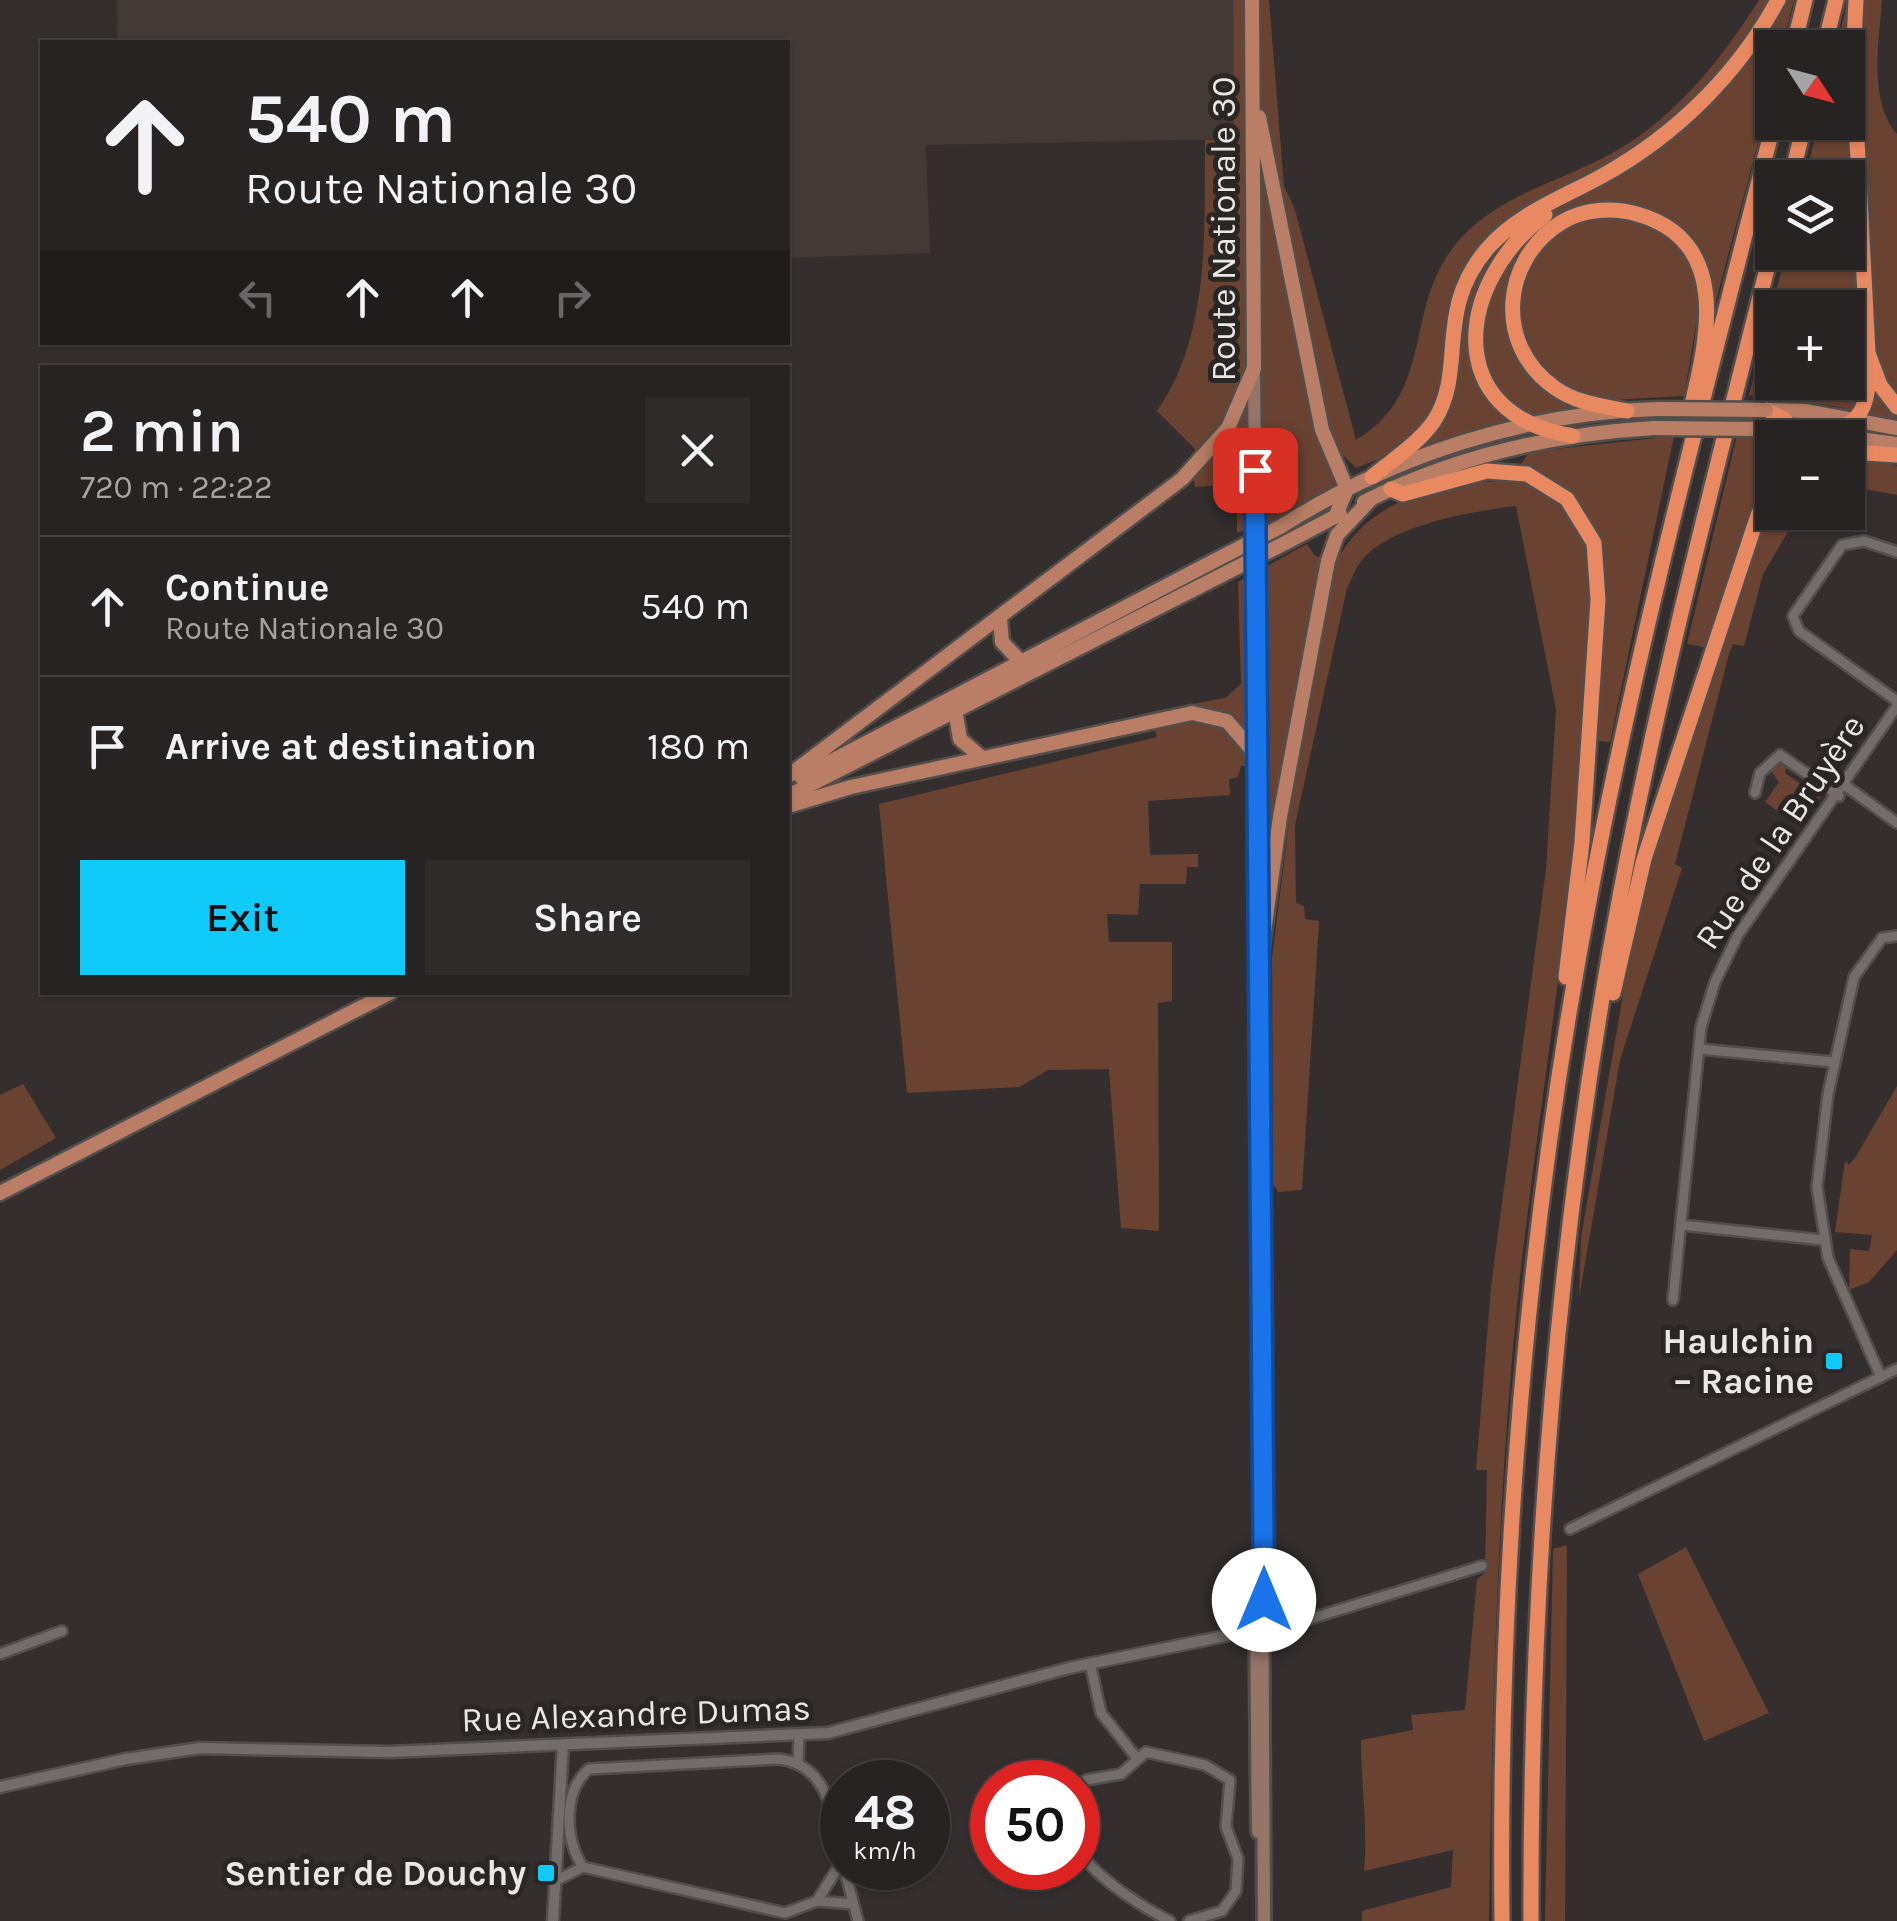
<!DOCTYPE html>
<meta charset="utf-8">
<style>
:root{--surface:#272322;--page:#2f2b2a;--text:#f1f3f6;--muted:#a4a4a5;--line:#434040;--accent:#10cafa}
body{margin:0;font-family:Karla,sans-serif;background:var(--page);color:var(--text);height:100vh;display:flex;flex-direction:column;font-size:38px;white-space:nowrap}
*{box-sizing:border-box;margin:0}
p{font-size:32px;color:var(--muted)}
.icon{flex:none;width:55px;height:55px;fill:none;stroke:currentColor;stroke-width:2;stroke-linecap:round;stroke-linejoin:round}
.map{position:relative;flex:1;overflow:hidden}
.sheet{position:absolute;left:40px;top:365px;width:750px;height:630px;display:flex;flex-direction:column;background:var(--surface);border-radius:0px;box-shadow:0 2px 8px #0004,0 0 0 2px var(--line)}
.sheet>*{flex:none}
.top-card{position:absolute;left:40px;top:40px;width:750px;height:305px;border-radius:0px;box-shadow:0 2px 8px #0004,0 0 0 2px var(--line);background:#272322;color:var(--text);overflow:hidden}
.needle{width:65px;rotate:126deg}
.tools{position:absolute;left:1755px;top:30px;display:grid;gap:20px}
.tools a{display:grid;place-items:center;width:110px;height:110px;border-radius:0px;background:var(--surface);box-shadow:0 2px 8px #0004,0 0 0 2px var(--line);font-size:50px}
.speed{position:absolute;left:820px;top:1760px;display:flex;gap:20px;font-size:50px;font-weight:700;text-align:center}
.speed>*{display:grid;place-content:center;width:130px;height:130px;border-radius:50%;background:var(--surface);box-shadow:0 2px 8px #0004,0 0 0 2px var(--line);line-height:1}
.speed small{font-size:25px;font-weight:400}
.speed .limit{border:15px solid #d22;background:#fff;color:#111}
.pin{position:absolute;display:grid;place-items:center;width:85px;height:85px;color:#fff;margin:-42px;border-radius:20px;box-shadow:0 5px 15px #0006}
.me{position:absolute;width:110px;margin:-55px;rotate:0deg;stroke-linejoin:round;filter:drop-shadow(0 0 8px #0008)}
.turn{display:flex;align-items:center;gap:35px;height:210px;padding:0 40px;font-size:45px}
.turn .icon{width:130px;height:130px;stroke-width:2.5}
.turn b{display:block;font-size:70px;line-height:85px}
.lanes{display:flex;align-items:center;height:95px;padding:0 40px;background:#0003;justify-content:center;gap:50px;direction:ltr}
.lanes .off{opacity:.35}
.round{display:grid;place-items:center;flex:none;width:105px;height:105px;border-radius:0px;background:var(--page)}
.overview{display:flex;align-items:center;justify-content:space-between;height:170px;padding:0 40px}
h1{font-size:60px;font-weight:600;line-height:75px}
.primary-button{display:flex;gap:20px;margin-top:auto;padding:20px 40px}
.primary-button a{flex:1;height:115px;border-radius:0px;background:var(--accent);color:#111;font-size:40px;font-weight:600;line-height:115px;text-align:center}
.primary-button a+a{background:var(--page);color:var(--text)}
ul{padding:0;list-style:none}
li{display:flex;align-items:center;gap:30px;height:140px;padding:0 40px;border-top:2px solid var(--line)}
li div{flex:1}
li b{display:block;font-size:38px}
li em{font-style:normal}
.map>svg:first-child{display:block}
.built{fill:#433935}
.green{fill:#6a4232;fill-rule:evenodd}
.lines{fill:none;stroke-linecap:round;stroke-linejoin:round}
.minor-casing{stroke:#524e4c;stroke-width:14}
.tertiary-casing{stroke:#524e4c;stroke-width:15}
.secondary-casing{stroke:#524e4c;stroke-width:18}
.primary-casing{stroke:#524e4c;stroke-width:19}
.motorway-casing{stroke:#524e4c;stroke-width:20}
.minor{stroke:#726d6b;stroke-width:9}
.tertiary{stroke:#726d6b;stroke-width:10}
.secondary{stroke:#967568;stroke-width:12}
.primary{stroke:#b97e65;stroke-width:14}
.motorway{stroke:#e98961;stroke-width:15}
.primary-bridge-casing{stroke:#524e4c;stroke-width:19;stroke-linecap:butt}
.primary-bridge{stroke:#b97e65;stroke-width:14}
.route-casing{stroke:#114b97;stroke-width:25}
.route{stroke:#1a73e8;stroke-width:18}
.poi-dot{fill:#10cafa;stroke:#2a2624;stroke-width:4}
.labels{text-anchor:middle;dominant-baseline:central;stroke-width:10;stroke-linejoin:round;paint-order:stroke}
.street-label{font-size:35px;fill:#eae7e6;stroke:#2a2624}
.poi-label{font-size:35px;font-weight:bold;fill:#eae7e6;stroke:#2a2624;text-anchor:end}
</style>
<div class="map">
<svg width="1897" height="1921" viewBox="0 0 1897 1921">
<rect width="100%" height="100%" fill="#342f2e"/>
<path class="built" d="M117,0H1235L1234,139L926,145L930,253L788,258V42H118Z"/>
<path class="green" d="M1233,0H1269L1284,186L1295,210L1356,440C1439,390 1400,305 1461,238C1506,190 1572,179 1626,145C1681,110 1725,54 1759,0H1794L1782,47L1772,48V90L1714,308L1699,307L1684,396L1611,400L1587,397L1577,411L1497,425L1413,450L1404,439L1379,459L1356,468L1336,448L1329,426L1294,252L1282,258L1317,431L1335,483C1319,511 1266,522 1237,533V497L1228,485L1195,487L1191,462L1195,449L1157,411C1211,334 1204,229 1205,140L1234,139Z
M1861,0H1882C1879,41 1868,101 1897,134V422L1834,406L1749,395L1786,253L1848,252V178L1805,177L1819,123L1848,122V48L1836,47L1847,4ZM1772,308H1848V382H1772Z
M1737,435L1772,439V512L1799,513L1763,574L1744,646L1733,644L1729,654L1675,864L1682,868L1620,1060L1579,1298L1581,1237L1639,903L1720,650L1687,644Z
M1674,436L1610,742L1581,740C1571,926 1538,1110 1518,1295C1497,1503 1492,1712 1489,1921H1362V1911L1451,1887L1453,1850L1364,1871C1368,1827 1361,1785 1361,1740L1413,1730L1411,1715L1465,1710L1477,1579L1485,1573L1487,1470H1476L1491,1287L1546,869L1556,709L1516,506C1473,511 1390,525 1362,560C1355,568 1352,580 1347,588L1295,825L1296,903L1304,906L1305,919L1319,921L1302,1190L1278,1192L1273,1184L1272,958L1289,822L1268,820L1266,767L1241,766L1238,777L1229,779L1230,795L1148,801L1150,855L1198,854V867H1187L1186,884H1140L1138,915L1107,914L1109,942H1172V1001L1158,1003L1159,1231L1121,1228L1109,1069L1048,1070L1019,1087L907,1093L879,804L1157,737L1150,712L1225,698L1241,684L1238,582L1307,544L1315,556L1336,562C1371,496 1442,483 1510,481L1529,452Z
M1848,445L1870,447L1875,461L1897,466V495L1848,486Z
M1778,759L1788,761L1785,773L1812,792L1819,788L1821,796L1799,827L1765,802L1779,782L1771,771Z
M23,1084L56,1138L0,1170V1095Z
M1897,1086V1250L1869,1282L1849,1290L1850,1249L1869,1251L1872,1235L1835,1232L1845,1161L1849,1165L1855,1158Z
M1567,1545L1565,1921H1545L1553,1549Z
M1686,1547L1769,1713L1704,1741L1638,1574Z"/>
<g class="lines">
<defs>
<path id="minor" d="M1897,552L1864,541L1842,545L1793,616L1799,631L1897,701
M1846,786L1897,823
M1755,793L1760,773L1780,755L1839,796
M1699,1049L1834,1062
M1681,1225L1823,1240
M1673,1300L1701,1027L1715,982L1738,935L1897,706
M1881,1377L1828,1258L1817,1187L1828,1094L1854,977L1882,938L1897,936
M1570,1529L1897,1369
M1259,1617L1303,1620
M1260,1642L1277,1640L1306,1620L1482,1566
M0,1654L62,1631
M1090,1663L1101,1713L1136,1757
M798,1763L799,1736
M1078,1786L1086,1780L1121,1774L1146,1752L1205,1765L1230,1780L1226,1827L1238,1859L1236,1891L1222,1911L1189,1921
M1078,1845C1085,1872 1144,1908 1170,1921
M583,1867C565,1840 562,1792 589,1769L778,1759C831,1764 833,1820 842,1862
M844,1868L858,1921
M555,1881L583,1867L785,1913L817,1901L842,1861
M817,1901L853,1904"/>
<path id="tertiary" d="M0,1787L126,1759L200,1748L389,1752L828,1733L1069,1668L1259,1629
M553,1921L563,1745"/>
<path id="secondary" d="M1254,369L1259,934
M1259,959L1264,1921
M1256,1622L1258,1832"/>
<path id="primary" d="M1259,117L1322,430L1347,489L1335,517
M1766,410L1805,411L1897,428
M1760,429L1799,431
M1821,434L1897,444
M1364,502C1453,457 1554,434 1654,428
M1280,527C1392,456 1526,412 1659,409
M1287,542L1340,514
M1000,618L1002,642L1022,663
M955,709L960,739L981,757
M788,776L1182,479L1228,428L1254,368L1252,0
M801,777L1212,562
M788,796L1220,576
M788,806L851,787L1192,713L1227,721L1258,757
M1259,968L1280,817L1328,561L1337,535L1372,498
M0,1193L391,992"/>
<path id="motorway" d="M1856,0L1853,63L1868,353L1880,385L1897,407
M1793,48L1805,0
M1824,48L1836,0
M1791,178L1805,122
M1545,215C1456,282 1440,415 1573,436
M1766,410L1785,420L1792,438
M1627,411C1602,406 1576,403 1555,388C1494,346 1501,259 1562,222C1584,209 1613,207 1637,214C1735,242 1706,345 1689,417
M1803,432C1814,428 1824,431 1836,428C1866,423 1869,392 1869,367
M1848,452L1897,455
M1372,477C1392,460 1419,443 1434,421C1467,370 1434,311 1487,249C1517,214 1562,198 1602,176C1676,135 1738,74 1778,0
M1391,489L1403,494L1487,471L1527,474L1567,499L1594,543L1598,600L1582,842L1566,977
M1613,993L1644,859L1758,515L1772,487
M1502,1921C1498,1577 1526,1228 1591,890C1640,631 1709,377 1774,122
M1531,1921C1530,1589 1555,1256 1614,929C1655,700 1715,475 1772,249"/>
</defs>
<use href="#minor" class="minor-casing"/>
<use href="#tertiary" class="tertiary-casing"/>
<use href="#secondary" class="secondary-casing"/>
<use href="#primary" class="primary-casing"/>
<use href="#motorway" class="motorway-casing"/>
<use href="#minor" class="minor"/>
<use href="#tertiary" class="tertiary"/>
<use href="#secondary" class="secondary"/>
<use href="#primary" class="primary"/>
<use href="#motorway" class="motorway"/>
<defs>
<path id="primary-bridge" d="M1659,409L1766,410
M1654,428L1760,429
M1212,562L1280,527
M1220,576L1287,542"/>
</defs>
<use href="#primary-bridge" class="primary-bridge-casing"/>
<use href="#primary-bridge" class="primary-bridge"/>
</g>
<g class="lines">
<defs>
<path id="route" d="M1255,470L1264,1600"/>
</defs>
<use href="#route" class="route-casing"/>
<use href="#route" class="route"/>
</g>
<g class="poi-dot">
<rect x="1824" y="1351" width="20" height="20" rx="5"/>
<rect x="536" y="1863" width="20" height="20" rx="5"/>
</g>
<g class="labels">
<g class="street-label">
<text transform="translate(1223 229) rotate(-90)">Route Nationale 30</text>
<text transform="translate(1780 832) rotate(-56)">Rue de la Bruyère</text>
<text transform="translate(636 1714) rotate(-2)">Rue Alexandre Dumas</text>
</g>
<g class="poi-label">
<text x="1814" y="1341">Haulchin<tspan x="1814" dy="40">– Racine</tspan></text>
<text x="526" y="1873">Sentier de Douchy</text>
</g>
</g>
</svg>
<div class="tools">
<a><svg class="needle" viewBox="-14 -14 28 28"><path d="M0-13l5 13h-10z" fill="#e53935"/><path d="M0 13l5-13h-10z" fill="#a4a4a5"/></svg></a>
<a><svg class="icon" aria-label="layers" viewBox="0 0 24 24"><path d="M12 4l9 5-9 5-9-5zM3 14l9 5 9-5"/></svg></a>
<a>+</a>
<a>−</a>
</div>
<div class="speed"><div>48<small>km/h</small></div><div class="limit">50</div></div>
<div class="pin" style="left:1255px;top:470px;background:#d93025"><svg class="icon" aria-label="arrive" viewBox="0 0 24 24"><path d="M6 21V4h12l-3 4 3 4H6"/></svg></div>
<svg class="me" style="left:1264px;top:1600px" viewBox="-20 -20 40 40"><circle r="19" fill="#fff"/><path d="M0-13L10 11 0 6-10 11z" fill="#1a73e8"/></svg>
<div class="top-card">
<div class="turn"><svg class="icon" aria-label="ahead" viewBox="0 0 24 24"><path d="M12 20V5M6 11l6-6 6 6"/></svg><div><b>540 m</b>Route Nationale 30</div></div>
<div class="lanes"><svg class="icon off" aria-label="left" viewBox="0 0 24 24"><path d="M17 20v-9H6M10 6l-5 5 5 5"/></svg><svg class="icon" aria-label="ahead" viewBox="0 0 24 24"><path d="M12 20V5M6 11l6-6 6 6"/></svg><svg class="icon" aria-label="ahead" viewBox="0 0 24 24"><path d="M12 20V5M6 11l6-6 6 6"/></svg><svg class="icon off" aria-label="right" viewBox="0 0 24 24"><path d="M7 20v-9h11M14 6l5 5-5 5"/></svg></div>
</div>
<section class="sheet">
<div class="overview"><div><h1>2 min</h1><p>720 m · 22:22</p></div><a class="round"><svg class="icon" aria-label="close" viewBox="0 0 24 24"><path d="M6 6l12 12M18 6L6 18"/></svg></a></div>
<ul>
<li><svg class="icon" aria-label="ahead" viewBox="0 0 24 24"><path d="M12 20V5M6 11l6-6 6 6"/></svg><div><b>Continue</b><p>Route Nationale 30</p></div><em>540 m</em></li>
<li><svg class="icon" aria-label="arrive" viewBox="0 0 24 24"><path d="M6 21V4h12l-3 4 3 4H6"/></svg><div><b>Arrive at destination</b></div><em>180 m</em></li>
</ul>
<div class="primary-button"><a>Exit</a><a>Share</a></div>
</section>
</div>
